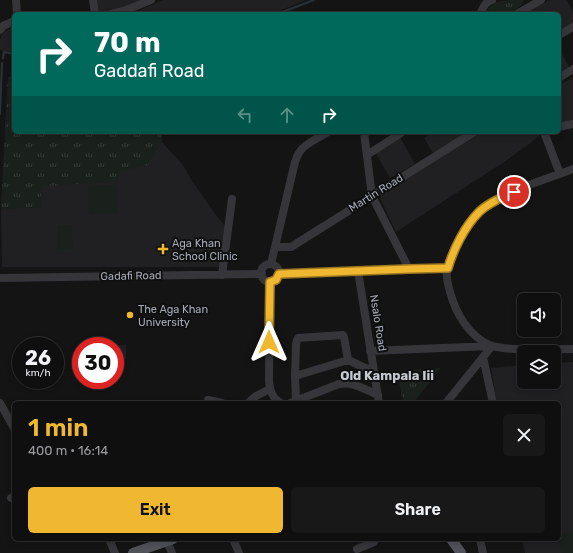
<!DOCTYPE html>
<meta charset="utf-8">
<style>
:root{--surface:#0f0f10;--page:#181819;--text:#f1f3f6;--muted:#9b9c9f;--line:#2f2f30;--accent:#f0b831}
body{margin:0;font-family:Rubik,sans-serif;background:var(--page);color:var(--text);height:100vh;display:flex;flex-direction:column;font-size:15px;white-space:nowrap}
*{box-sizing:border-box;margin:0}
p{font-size:13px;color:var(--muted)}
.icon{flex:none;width:22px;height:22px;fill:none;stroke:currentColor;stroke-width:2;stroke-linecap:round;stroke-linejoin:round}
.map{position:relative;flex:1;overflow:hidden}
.sheet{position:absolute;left:12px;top:401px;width:549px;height:140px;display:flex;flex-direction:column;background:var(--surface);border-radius:6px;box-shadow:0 2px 6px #0003,0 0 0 1px var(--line)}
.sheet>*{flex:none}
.banner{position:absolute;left:12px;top:12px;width:549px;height:122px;border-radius:6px;box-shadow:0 2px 6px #0003,0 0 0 1px var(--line);background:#00695c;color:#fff;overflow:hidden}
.controls{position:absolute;left:517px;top:293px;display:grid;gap:8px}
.controls a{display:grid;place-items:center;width:44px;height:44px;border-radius:6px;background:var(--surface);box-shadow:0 2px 6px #0003,0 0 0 1px var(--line);font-size:20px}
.speed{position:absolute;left:12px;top:337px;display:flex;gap:8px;font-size:20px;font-weight:700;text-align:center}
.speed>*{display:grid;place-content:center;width:52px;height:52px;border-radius:50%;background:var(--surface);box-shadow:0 2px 6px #0003,0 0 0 1px var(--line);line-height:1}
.speed small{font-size:10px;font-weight:400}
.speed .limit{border:6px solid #d22;background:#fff;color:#111}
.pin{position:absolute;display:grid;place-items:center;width:34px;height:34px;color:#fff;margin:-17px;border:2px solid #fff;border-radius:50%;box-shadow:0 1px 4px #0007}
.me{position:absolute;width:44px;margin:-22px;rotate:0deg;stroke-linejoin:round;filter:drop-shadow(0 0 3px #0008)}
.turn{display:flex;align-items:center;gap:14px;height:84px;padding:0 16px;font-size:18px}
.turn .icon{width:52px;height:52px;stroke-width:2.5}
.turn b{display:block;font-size:28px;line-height:34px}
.lanes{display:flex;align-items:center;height:38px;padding:0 16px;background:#0003;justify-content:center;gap:20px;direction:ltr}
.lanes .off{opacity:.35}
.round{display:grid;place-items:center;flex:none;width:42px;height:42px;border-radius:6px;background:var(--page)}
.overview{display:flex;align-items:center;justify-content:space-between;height:68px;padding:0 16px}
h1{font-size:24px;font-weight:600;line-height:30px;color:var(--accent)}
.cta{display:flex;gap:8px;margin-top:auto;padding:8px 16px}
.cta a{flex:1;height:46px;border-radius:6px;background:var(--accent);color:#111;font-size:16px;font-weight:600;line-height:46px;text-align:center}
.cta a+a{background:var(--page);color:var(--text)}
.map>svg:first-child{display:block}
.built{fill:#202022}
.grass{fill:url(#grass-tufts)}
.garden{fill:#1a201b}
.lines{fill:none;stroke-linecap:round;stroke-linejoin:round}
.stream{stroke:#2a3239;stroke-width:2}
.minor{stroke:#35353a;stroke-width:8}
.major{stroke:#515259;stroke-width:10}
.route-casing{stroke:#9c7820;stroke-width:10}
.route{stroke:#f0b831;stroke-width:7}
.poi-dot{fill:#f0b831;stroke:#0f0f10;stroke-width:1.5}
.labels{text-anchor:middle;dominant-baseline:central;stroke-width:4;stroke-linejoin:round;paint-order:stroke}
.street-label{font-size:11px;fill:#a5aab6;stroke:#0f0f10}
.poi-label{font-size:11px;fill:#a5aab6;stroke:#0f0f10;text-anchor:start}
.quarter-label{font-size:13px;font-weight:bold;fill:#c6c9d2;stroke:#0f0f10}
</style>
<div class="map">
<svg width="573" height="553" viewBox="0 0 573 553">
<defs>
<pattern id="grass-tufts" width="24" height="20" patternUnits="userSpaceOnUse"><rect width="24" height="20" fill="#1a201b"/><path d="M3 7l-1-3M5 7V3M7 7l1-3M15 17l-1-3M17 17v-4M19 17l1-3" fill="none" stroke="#383e3a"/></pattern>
</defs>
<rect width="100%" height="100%" fill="#141415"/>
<path class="built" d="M95,0H144L112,12L98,13Z
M164,0H306L272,14H131Z
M550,0H566L573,11V23L559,31V14H527L537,7Z
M14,27V53L0,50V40L1,37L5,31Z
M559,49L570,68L559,75Z
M8,77H14V132H161L162,142L182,164L186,170L192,181L216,215L226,227L220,267H2L1,209Z
M573,78V120L559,124V85Z
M433,132H468L433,153L424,138Z
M479,132H541L542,133L528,145L504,162L396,232L378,194Z
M400,137L415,164L390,178L375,152Z
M96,337H107V342H106V341H100V346L126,345V359H121V357H115V346H97Z
M573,362V553H525L522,539H559V403H497L491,368L524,365V382H554V363Z"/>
<path class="grass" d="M510,0H523V2L521,6L508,14H485C493,1 495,2 510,0Z
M8,77H14V132H161L162,142L148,165L119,172L117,182L41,186V208L1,209Z
M441,368L413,403H403L397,371Z"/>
<path class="garden" d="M88,185H116L117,213L89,214Z
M57,225H72L73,249L57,250Z
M573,532V553H562L559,539V535Z"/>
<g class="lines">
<path class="stream" d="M277,14L314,0
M3,58L4,52L14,54
M0,114L2,63"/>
<path class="minor" d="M16,0L17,14
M93,0L95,14
M111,14L124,11L151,0
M480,14C483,8 485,2 492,0
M517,14L541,0
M0,30L3,26L14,21
M559,35L573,27
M559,78L573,69
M559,127L573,124
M364,132L372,196L409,269
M544,132L560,174
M367,155L398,135L402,132
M573,169C547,179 518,187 494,202C489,205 483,208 479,212C467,224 450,254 447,271C446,278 448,285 450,292C456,314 469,336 491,346C495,347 499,347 503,348C526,351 550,349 573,349
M275,247H291L474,132
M271,264L295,162C296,158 298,154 301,150C306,143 320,137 328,132
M261 273a9 9 0 1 1 18 0a9 9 0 1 1-18 0Z
M358,271L379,403
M279,274L409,269H448
M222,275L232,199
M0,278L262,274
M270,282L269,381C270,391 272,398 281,403
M370,351L491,346
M483,357L493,403
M295,376L296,344L297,340L298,338L343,335L344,337L348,360
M208,400L222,403
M296,401L295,376L348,360L374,372
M0,403L14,428
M248,403L256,396L270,389
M290,403L339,384C352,381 366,390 378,395
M446,403L492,346
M11,498L14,497
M109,539L115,553
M233,539L239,553
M480,539L483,553
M167,541L172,553
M357,549L372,543L374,542L373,539"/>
<path class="major" d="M451,539L461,553
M133,553L173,539"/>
</g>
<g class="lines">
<defs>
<path id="route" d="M269,342L270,282L276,280L279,274L409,269L448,268C453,250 465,226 479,212C488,203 502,197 514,192"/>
</defs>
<use href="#route" class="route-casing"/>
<use href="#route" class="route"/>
</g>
<g class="poi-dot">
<path d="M161 243h4v4h4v4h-4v4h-4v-4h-4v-4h4z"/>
<circle cx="130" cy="315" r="4"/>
</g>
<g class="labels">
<g class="street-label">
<text transform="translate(376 193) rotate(-32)">Martin Road</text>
<text transform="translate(131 276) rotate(-1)">Gadafi Road</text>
<text transform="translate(378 323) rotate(81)">Nsalo Road</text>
</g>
<g class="poi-label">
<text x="172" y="243">Aga Khan<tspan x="172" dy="13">School Clinic</tspan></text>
<text x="138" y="309">The Aga Khan<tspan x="138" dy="13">University</tspan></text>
</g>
<g class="quarter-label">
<text x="387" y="375">Old Kampala Iii</text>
</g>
</g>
</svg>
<div class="controls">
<a><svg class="icon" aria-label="sound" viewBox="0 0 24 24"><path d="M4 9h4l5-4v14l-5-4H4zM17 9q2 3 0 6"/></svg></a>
<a><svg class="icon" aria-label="layers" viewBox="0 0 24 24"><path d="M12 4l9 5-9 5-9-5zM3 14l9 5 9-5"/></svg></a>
</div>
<div class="speed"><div>26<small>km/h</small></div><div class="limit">30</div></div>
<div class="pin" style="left:514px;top:192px;background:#d93025"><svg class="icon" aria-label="arrive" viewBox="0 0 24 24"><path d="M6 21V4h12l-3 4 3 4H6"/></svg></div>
<svg class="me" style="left:269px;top:342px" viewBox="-20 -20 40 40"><path d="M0-17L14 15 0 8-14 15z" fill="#f0b831" stroke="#fff" stroke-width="4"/></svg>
<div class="banner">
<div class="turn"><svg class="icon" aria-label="right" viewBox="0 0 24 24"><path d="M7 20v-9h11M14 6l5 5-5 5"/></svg><div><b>70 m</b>Gaddafi Road</div></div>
<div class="lanes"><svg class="icon off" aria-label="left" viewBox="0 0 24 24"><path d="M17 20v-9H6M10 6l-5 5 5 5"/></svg><svg class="icon off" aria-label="ahead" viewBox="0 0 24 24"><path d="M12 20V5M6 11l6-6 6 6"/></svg><svg class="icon" aria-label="right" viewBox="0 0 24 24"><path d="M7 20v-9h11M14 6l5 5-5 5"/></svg></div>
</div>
<section class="sheet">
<div class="overview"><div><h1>1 min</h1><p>400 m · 16:14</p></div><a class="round"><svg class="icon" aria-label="close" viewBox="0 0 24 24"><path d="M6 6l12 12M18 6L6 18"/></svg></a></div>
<div class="cta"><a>Exit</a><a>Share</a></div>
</section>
</div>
